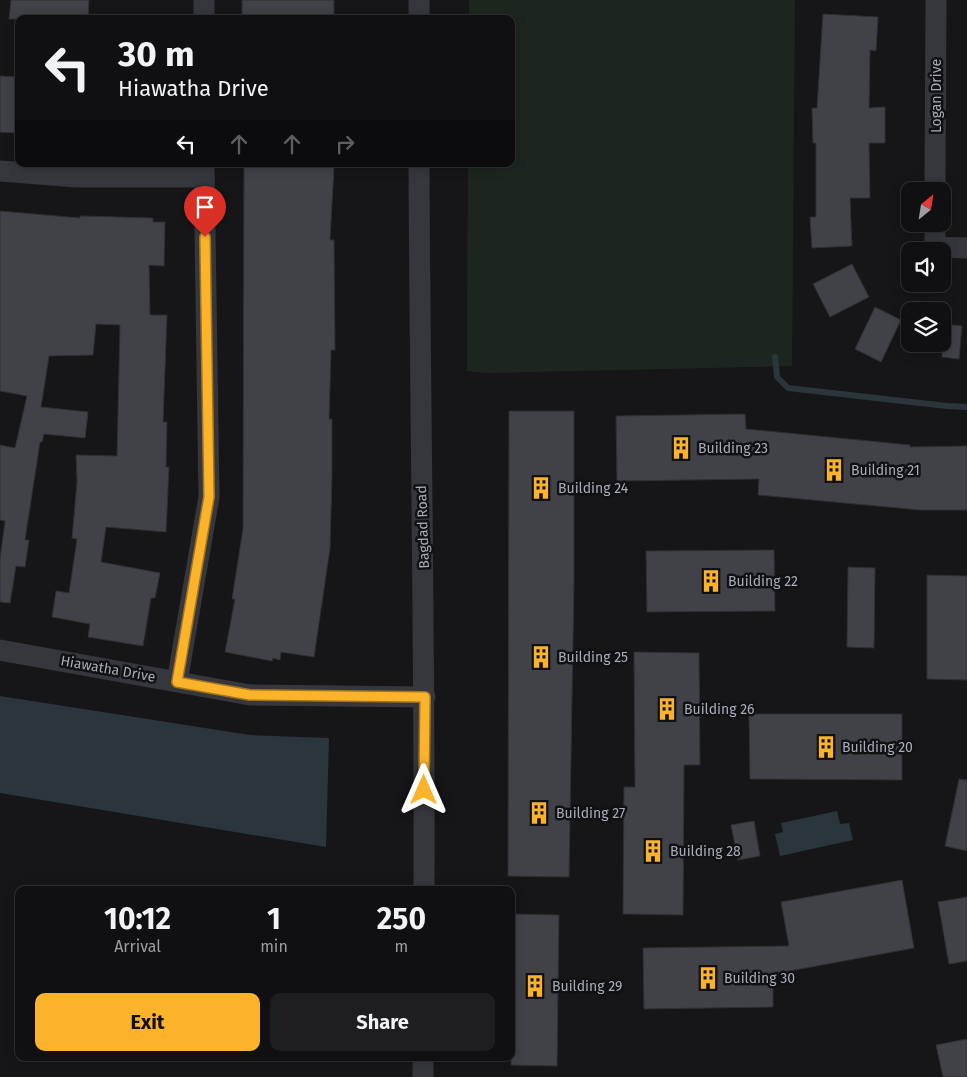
<!DOCTYPE html>
<style>
:root{--surface:#101012;--page:#1e1e20;--text:#f1f3f6;--muted:#9c9d9f;--line:#303032;--accent:#fab32b}
body{margin:0;font-family:"Fira Sans",sans-serif;background:var(--page);color:var(--text);height:100vh;display:flex;flex-direction:column;font-size:19px;white-space:nowrap}
*{box-sizing:border-box;margin:0}
p{font-size:16px;color:var(--muted)}
.icon{flex:none;width:28px;height:28px;fill:none;stroke:currentColor;stroke-width:2;stroke-linecap:round;stroke-linejoin:round}
.map{position:relative;flex:1;overflow:hidden}
.drawer{position:absolute;left:15px;top:886px;width:500px;height:175px;display:flex;flex-direction:column;background:var(--surface);border-radius:10px;box-shadow:0 2px 12px #0003,0 0 0 1px var(--line)}
.drawer>*{flex:none}
.hud{position:absolute;left:15px;top:15px;width:500px;height:152px;border-radius:10px;box-shadow:0 2px 12px #0003,0 0 0 1px var(--line);background:#101012;color:var(--text);overflow:hidden}
.needle{width:32px;rotate:30deg}
.tools{position:absolute;left:901px;top:182px;display:grid;gap:10px}
.tools a{display:grid;place-items:center;width:50px;height:50px;border-radius:10px;background:var(--surface);box-shadow:0 2px 12px #0003,0 0 0 1px var(--line);font-size:25px}
.pin{position:absolute;display:grid;place-items:center;width:42px;height:42px;color:#fff;margin:-51px -21px;border-radius:50% 50% 50% 0;rotate:-45deg;box-shadow:0 0 5px #0007}
.pin .icon{rotate:45deg}
.me{position:absolute;width:55px;margin:-28px;rotate:0deg;stroke-linejoin:round;filter:drop-shadow(0 0 4px #0008)}
.turn{display:flex;align-items:center;gap:18px;height:105px;padding:0 20px;font-size:22px}
.turn .icon{width:65px;height:65px;stroke-width:2.5}
.turn b{display:block;font-size:35px;line-height:42px}
.lanes{display:flex;align-items:center;height:48px;padding:0 20px;background:#0003;justify-content:center;gap:25px;direction:ltr}
.lanes .off{opacity:.35}
.eta{display:flex;justify-content:space-evenly;align-items:center;height:85px;text-align:center}
.eta b{font-size:30px;font-weight:700;line-height:35px}
.action{display:flex;gap:10px;margin-top:auto;padding:10px 20px}
.action a{flex:1;height:58px;border-radius:10px;background:var(--accent);color:#111;font-size:20px;font-weight:700;line-height:58px;text-align:center}
.action a+a{background:var(--page);color:var(--text)}
.map>svg:first-child{display:block}
.green{fill:#1d261e}
.water{fill:#2b353c}
.lines{fill:none;stroke-linecap:round;stroke-linejoin:round}
.stream{stroke:#2b353c;stroke-width:6}
.building{fill:#414248;stroke:#2f2f34}
.minor{stroke:#36373d;stroke-width:21}
.route-casing{stroke:#a2741c;stroke-width:12}
.route{stroke:#fab32b;stroke-width:9}
.labels{text-anchor:middle;dominant-baseline:central;stroke-width:5;stroke-linejoin:round;paint-order:stroke}
.street-label{font-size:14px;fill:#a7acb8;stroke:#111113}
.poi-label{font-size:14px;fill:#a7acb8;stroke:#111113;text-anchor:start}
</style>
<div class="map">
<svg width="967" height="1077" viewBox="0 0 967 1077">
<rect width="100%" height="100%" fill="#161618"/>
<path class="green" d="M469,0H795L792,366L489,373L467,371L468,164H511V19H469Z"/>
<path class="water" d="M0,696L250,735L329,738L326,847L0,793Z
M837,811L840,824L849,823L853,840L780,856L775,834L783,832L781,823Z"/>
<g class="lines">
<path class="stream" d="M775,357L777,377L788,388L947,406L967,407"/>
</g>
<path class="building" d="M11,0H89L88,19H9Z
M242,0H334V17L242,19Z
M823,14L878,17L876,51L870,50L869,108L885,107V143H869L870,198H850L852,246L812,248L810,217H816V143H813L812,108H817Z
M0,76L19,77L16,133L0,132Z
M244,164H298V167H334L330,240H334L335,350H331L329,419H332V477L330,548L314,657L281,652L280,660L273,658L272,661L225,652L235,599H232L243,529Z
M0,211L80,218V216L153,218V222H165L164,266L149,265L150,315H167L163,422H167L166,467H169L166,532L106,527L101,562L160,573L155,598H151L143,646L88,637L90,624L52,617L56,591L69,593L77,539L72,538L77,482L76,455L117,456L120,325L96,324L93,355L49,356L41,407L88,412L85,438L44,434L42,442H40L25,540H29L25,567L16,566L10,603L0,602V559L5,521L0,520V445L15,448L27,396L0,391Z
M852,264L869,297L830,317L813,284Z
M875,307L901,320L881,362L855,349Z
M942,324L962,326L959,359L942,357Z
M509,411H574V580L569,877L508,876Z
M745,414L746,429L910,445V447L967,446V510H920L758,495L759,479L617,481L616,416Z
M774,550L775,611L647,612L646,551Z
M848,567L875,568L874,648L847,647Z
M927,575L967,576V680L927,679Z
M634,652L699,653L700,765H684L683,915L623,914L624,787H635Z
M749,714H902V780L750,779Z
M959,779L967,780V851L945,846Z
M754,821L760,856L738,860L731,825Z
M902,880L914,948L773,974V1007L644,1009L643,948L789,946L781,902Z
M967,897V961L949,964L938,902Z
M511,914L559,915L557,1066L511,1065Z
M967,1039V1077H943L936,1045Z"/>
<g class="lines">
<path class="minor" d="M204,0V19
M419,0V19
M419,164C420,406 425,648 424,890
M0,171L76,177H204
M935,191L936,0
M935,224V247L967,248
M0,650L250,695L425,697
M177,682L209,497L204,164
M423,1077V1058"/>
</g>
<g class="lines">
<defs>
<path id="route" d="M205,237L209,497L177,682L250,695L425,697L424,790"/>
</defs>
<use href="#route" class="route-casing"/>
<use href="#route" class="route"/>
</g>
<defs>
<symbol id="building-bare" viewBox="-9 -9 18 18"><path d="M-4-6H4V6H1V3H-1V6H-4ZM-2.5-4.3h1.7v1.8h-1.7ZM.8-4.3h1.7v1.8H.8ZM-2.5-1h1.7V.8h-1.7ZM.8-1h1.7V.8H.8Z" fill="#fab32b" stroke="#111113" stroke-width="2.5" paint-order="stroke"/></symbol>
</defs>
<g fill-rule="evenodd">
<use href="#building-bare" x="665" y="432" width="32" height="32"/>
<use href="#building-bare" x="818" y="454" width="32" height="32"/>
<use href="#building-bare" x="525" y="472" width="32" height="32"/>
<use href="#building-bare" x="695" y="565" width="32" height="32"/>
<use href="#building-bare" x="525" y="641" width="32" height="32"/>
<use href="#building-bare" x="651" y="693" width="32" height="32"/>
<use href="#building-bare" x="810" y="731" width="32" height="32"/>
<use href="#building-bare" x="523" y="797" width="32" height="32"/>
<use href="#building-bare" x="637" y="835" width="32" height="32"/>
<use href="#building-bare" x="692" y="962" width="32" height="32"/>
<use href="#building-bare" x="519" y="970" width="32" height="32"/>
</g>
<g class="labels">
<g class="street-label">
<text transform="translate(936 96) rotate(-90)">Logan Drive</text>
<text transform="translate(423 527) rotate(-92)">Bagdad Road</text>
<text transform="translate(108 669) rotate(10)">Hiawatha Drive</text>
</g>
<g class="poi-label">
<text x="698" y="448">Building 23</text>
<text x="851" y="470">Building 21</text>
<text x="558" y="488">Building 24</text>
<text x="728" y="581">Building 22</text>
<text x="558" y="657">Building 25</text>
<text x="684" y="709">Building 26</text>
<text x="842" y="747">Building 20</text>
<text x="556" y="813">Building 27</text>
<text x="670" y="851">Building 28</text>
<text x="724" y="978">Building 30</text>
<text x="552" y="986">Building 29</text>
</g>
</g>
</svg>
<div class="tools">
<a><svg class="needle" viewBox="-14 -14 28 28"><path d="M0-13l5 13h-10z" fill="#e53935"/><path d="M0 13l5-13h-10z" fill="#9c9d9f"/></svg></a>
<a><svg class="icon" aria-label="sound" viewBox="0 0 24 24"><path d="M4 9h4l5-4v14l-5-4H4zM17 9q2 3 0 6"/></svg></a>
<a><svg class="icon" aria-label="layers" viewBox="0 0 24 24"><path d="M12 4l9 5-9 5-9-5zM3 14l9 5 9-5"/></svg></a>
</div>
<div class="pin" style="left:205px;top:237px;background:#d93025"><svg class="icon" aria-label="arrive" viewBox="0 0 24 24"><path d="M6 21V4h12l-3 4 3 4H6"/></svg></div>
<svg class="me" style="left:424px;top:790px" viewBox="-20 -20 40 40"><path d="M0-17L14 15 0 8-14 15z" fill="#fab32b" stroke="#fff" stroke-width="4"/></svg>
<div class="hud">
<div class="turn"><svg class="icon" aria-label="left" viewBox="0 0 24 24"><path d="M17 20v-9H6M10 6l-5 5 5 5"/></svg><div><b>30 m</b>Hiawatha Drive</div></div>
<div class="lanes"><svg class="icon" aria-label="left" viewBox="0 0 24 24"><path d="M17 20v-9H6M10 6l-5 5 5 5"/></svg><svg class="icon off" aria-label="ahead" viewBox="0 0 24 24"><path d="M12 20V5M6 11l6-6 6 6"/></svg><svg class="icon off" aria-label="ahead" viewBox="0 0 24 24"><path d="M12 20V5M6 11l6-6 6 6"/></svg><svg class="icon off" aria-label="right" viewBox="0 0 24 24"><path d="M7 20v-9h11M14 6l5 5-5 5"/></svg></div>
</div>
<section class="drawer">
<div class="eta">
<div><b>10:12</b><p>Arrival</p></div>
<div><b>1</b><p>min</p></div>
<div><b>250</b><p>m</p></div>
</div>
<div class="action"><a>Exit</a><a>Share</a></div>
</section>
</div>
